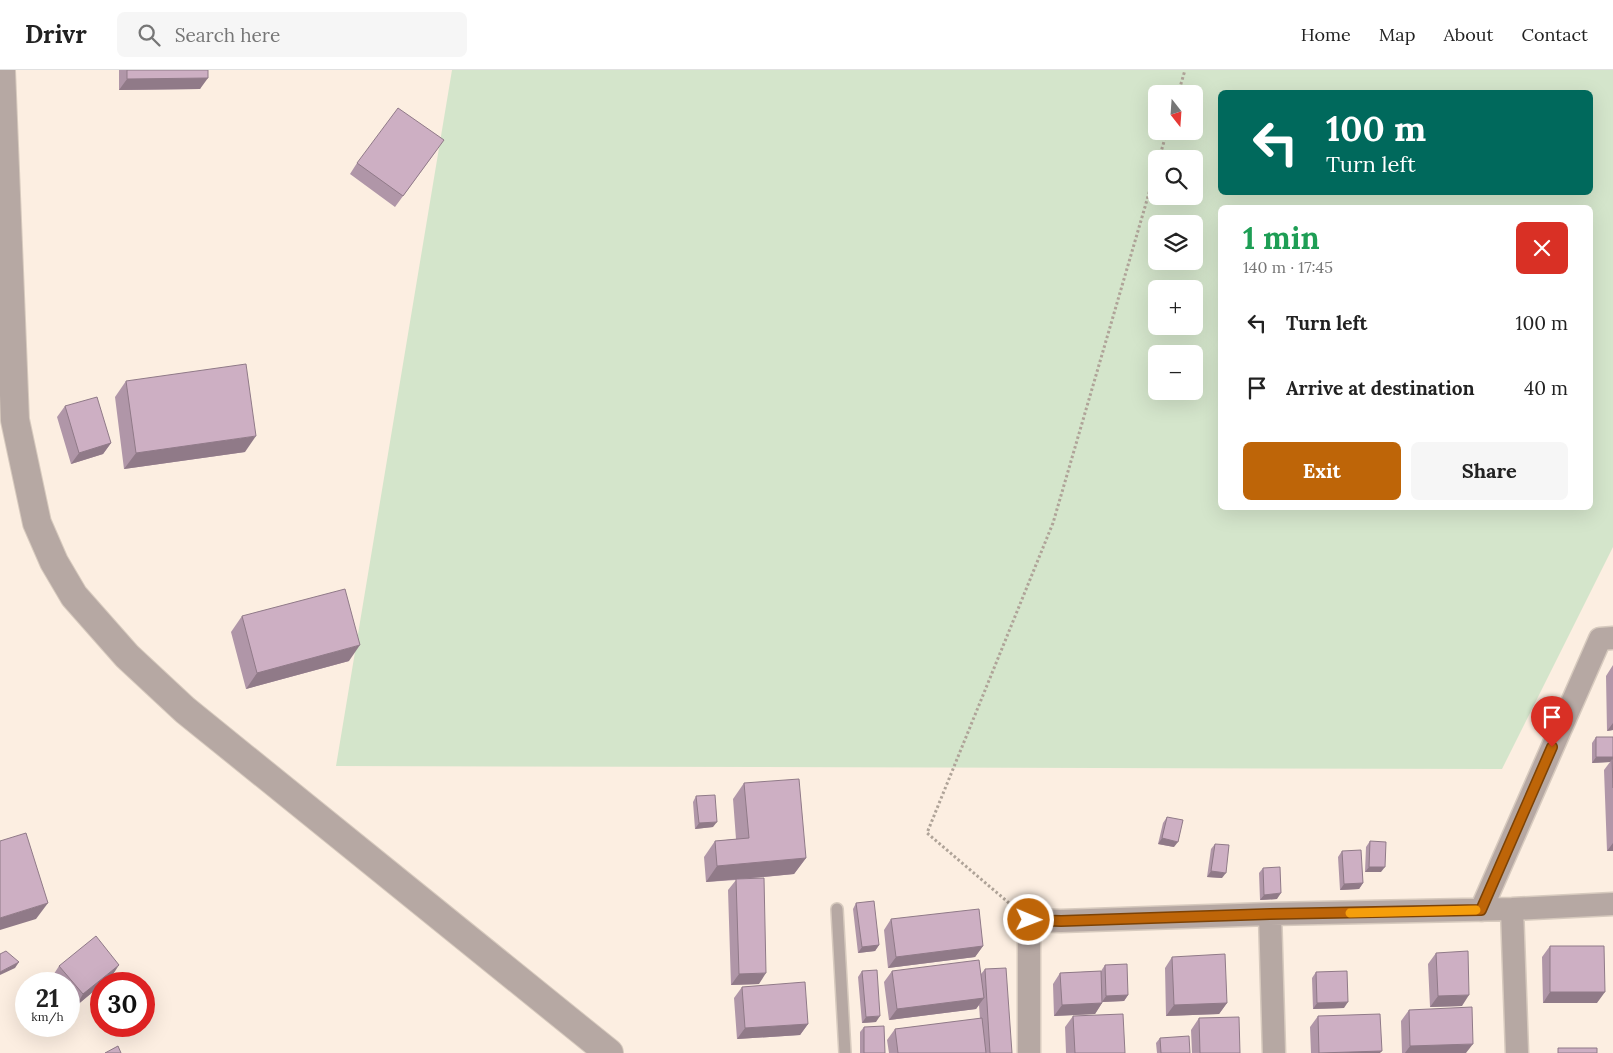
<!DOCTYPE html>
<meta charset="utf-8">
<style>
:root{--surface:#fff;--page:#f6f6f6;--text:#222;--muted:#767676;--line:#e0e0e0;--accent:#be6508}
body{margin:0;font-family:Lora,serif;background:var(--page);color:var(--text);height:100vh;display:flex;flex-direction:column;font-size:19px;white-space:nowrap}
*{box-sizing:border-box;margin:0}
p{font-size:16px;color:var(--muted)}
.icon{flex:none;width:28px;height:28px;fill:none;stroke:currentColor;stroke-width:2;stroke-linecap:round;stroke-linejoin:round}
.map{position:relative;flex:1;overflow:hidden}
.details{position:absolute;left:1218px;top:135px;width:375px;height:305px;display:flex;flex-direction:column;background:var(--surface);border-radius:8px;box-shadow:0 5px 20px #0002}
.details>*{flex:none}
.banner{position:absolute;left:1218px;top:20px;width:375px;height:105px;border-radius:8px;box-shadow:0 5px 20px #0002;background:#00695c;color:#fff;overflow:hidden}
.needle{width:32px;rotate:163deg}
.controls{position:absolute;left:1148px;top:15px;display:grid;gap:10px}
.controls a{display:grid;place-items:center;width:55px;height:55px;border-radius:8px;background:var(--surface);box-shadow:0 5px 20px #0002;font-size:25px}
.speed{position:absolute;left:15px;top:902px;display:flex;gap:10px;font-size:25px;font-weight:700;text-align:center}
.speed>*{display:grid;place-content:center;width:65px;height:65px;border-radius:50%;background:var(--surface);box-shadow:0 5px 20px #0002;line-height:1}
.speed small{font-size:12px;font-weight:400}
.speed .limit{border:8px solid #d22;background:#fff;color:#111}
.pin{position:absolute;display:grid;place-items:center;width:42px;height:42px;color:#fff;margin:-51px -21px;border-radius:50% 50% 50% 0;rotate:-45deg;box-shadow:0 0 5px #0007}
.pin .icon{rotate:45deg}
.me{position:absolute;width:55px;margin:-28px;rotate:91deg;stroke-linejoin:round;filter:drop-shadow(0 0 4px #0008)}
.turn{display:flex;align-items:center;gap:18px;height:105px;padding:0 25px;font-size:22px}
.turn .icon{width:65px;height:65px;stroke-width:2.5}
.turn b{display:block;font-size:35px;line-height:42px}
.round{display:grid;place-items:center;flex:none;width:52px;height:52px;border-radius:8px;background:var(--page)}
.headline{display:flex;align-items:center;justify-content:space-between;height:85px;padding:0 25px}
h1{font-size:30px;font-weight:700;line-height:38px;color:#1e9e55}
.action{display:flex;gap:10px;margin-top:auto;padding:10px 25px}
.action a{flex:1;height:58px;border-radius:8px;background:var(--accent);color:#fff;font-size:20px;font-weight:700;line-height:58px;text-align:center}
.action a+a{background:var(--page);color:var(--text)}
ul{padding:0;list-style:none}
li{display:flex;align-items:center;gap:15px;height:65px;padding:0 25px}
li div{flex:1}
li b{display:block;font-size:19px}
li em{font-style:normal}
header{display:flex;align-items:center;gap:30px;box-sizing:border-box;height:70px;padding:0 25px;background:var(--surface);border-bottom:1px solid var(--line)}
header strong{font-size:24px}
nav{display:flex;gap:28px;margin-inline-start:auto;font-size:18px}
.search{width:350px;height:45px;background:var(--page);display:flex;align-items:center;gap:12px;box-sizing:border-box;padding:0 18px;border-radius:8px;color:var(--muted);font-size:19px}
.map>svg:first-child{display:block}
.green{fill:#d4e5cb;fill-rule:evenodd}
.lines{fill:none;stroke-linecap:round;stroke-linejoin:round}
.service-casing{stroke:#d7cabe;stroke-width:14}
.minor-casing{stroke:#d7cabe;stroke-width:25}
.tertiary-casing{stroke:#d7cabe;stroke-width:30}
.path{stroke:#afa398;stroke-width:3;stroke-dasharray:2.5 2.5;stroke-linecap:butt}
.service{stroke:#b6a8a3;stroke-width:11}
.minor{stroke:#b6a8a3;stroke-width:22}
.tertiary{stroke:#b6a8a3;stroke-width:28}
.wall{fill:#b096a8}
.shaded-wall{fill:#907a88}
.building{fill:#cdafc3;stroke:#907a88}
.route-casing{stroke:#7c4205;stroke-width:12}
.route{stroke:#be6508;stroke-width:9}
.slow{stroke:#f59e0b;stroke-width:9}
</style>
<header>
<strong>Drivr</strong>
<div class="search"><svg class="icon" aria-label="search" viewBox="0 0 24 24"><circle cx="10" cy="10" r="6"/><path d="M15 15l6 6"/></svg>Search here</div>
<nav><a>Home</a><a>Map</a><a>About</a><a>Contact</a></nav>
</header>
<div class="map">
<svg width="1613" height="983" viewBox="0 0 1613 983">
<rect width="100%" height="100%" fill="#fceee1"/>
<path class="green" d="M452,0H1613V477L1502,699L336,696ZM1220,22H1590V122H1220ZM1156,24H1194V61H1156ZM1156,89H1194V126H1156ZM1220,138H1590V438H1220ZM1156,154H1194V191H1156ZM1156,219H1194V256H1156ZM1156,284H1194V321H1156Z"/>
<g class="lines">
<defs>
<path id="service" d="M837,839L845,983"/>
<path id="minor" d="M1512,839L1517,983
M1481,840L1600,569L1613,568
M1270,844L1274,983
M1029,983V850L1061,851L1270,844L1512,839L1613,834"/>
<path id="tertiary" d="M1,0L15,350L37,453L54,492L74,526L127,586L185,640L609,983"/>
</defs>
<use href="#service" class="service-casing"/>
<use href="#minor" class="minor-casing"/>
<use href="#tertiary" class="tertiary-casing"/>
<path class="path" d="M1178,24L1185,0
M1159,89L1167,61
M1009,833L927,763L1053,453L1156,99"/>
<use href="#service" class="service"/>
<use href="#minor" class="minor"/>
<use href="#tertiary" class="tertiary"/>
</g>
<path class="wall" d="M119,0H208L200,19L119,20Z
M436,81L395,137L350,104L357,93Z
M126,311L245,382L124,399L115,327Z
M65,336L111,373L103,384L71,394L57,347Z
M242,546L349,591L246,619L231,562Z
M1613,595V660L1607,661L1606,606Z
M1596,667H1613V781H1607L1604,700L1610,692L1592,693V673Z
M744,713L806,788L794,804L743,809L759,914L731,915L728,820L736,810L706,812L704,787L715,771L736,769L733,729Z
M696,726L713,757L695,759L693,732Z
M1167,747L1174,777L1158,774L1163,753Z
M1370,771L1381,802H1365L1366,777Z
M1215,774L1222,808L1207,807L1211,779Z
M1342,781L1363,813L1359,819L1340,820L1338,787Z
M1263,798L1277,829L1260,830L1259,803Z
M856,833L879,875L875,881L858,883L853,839Z
M891,849L983,876L975,887L888,898L884,860Z
M1550,876L1597,933H1543L1542,887Z
M1436,883L1462,936L1430,937L1428,894Z
M1172,887L1227,933L1219,944L1166,946L1165,898Z
M1105,895L1128,925L1124,931L1102,932V933L1095,944L1054,946L1053,914L1060,903L1101,901Z
M59,896L112,906L76,936L69,927V914H57L52,907Z
M985,899L1012,983H889L887,970L895,959L980,949L979,935L976,939L889,950L884,912L892,901L981,904Z
M862,901L876,952L862,953L858,907Z
M1316,902L1344,938L1313,939L1312,908Z
M742,917L808,954L800,965L737,969L734,928Z
M1409,940L1466,983H1402L1401,951Z
M1073,946L1125,983H1066L1065,957Z
M1318,946L1380,983H1311L1310,957Z
M1199,948L1240,983H1192L1191,960Z
M864,957L885,983H860V962Z
M1160,968L1190,983H1157L1156,973Z"/>
<path class="shaded-wall" d="M208,8L200,19L119,20L127,9Z
M256,366L245,382L124,399L136,383Z
M111,373L103,384L71,394L79,383Z
M360,575L349,591L246,619L257,603Z
M1613,653V660L1607,661Z
M1596,687H1613V692L1612,689L1610,692L1592,693Z
M717,752L713,757L695,759L699,753Z
M1162,768L1178,772L1174,777L1158,774Z
M1613,773V781H1607Z
M806,788L794,804L706,812L717,796Z
M1369,797H1385L1381,802H1365Z
M1211,801L1226,803L1222,808L1207,807Z
M1363,813L1359,819L1340,820L1344,814Z
M1281,823L1277,829L1260,830L1264,825Z
M48,833L36,849L0,860V848Z
M879,875L875,881L858,883L862,877Z
M983,876L975,887L888,898L896,887Z
M19,892L15,898L0,905V902Z
M119,895L112,906L76,936L83,924Z
M766,903L759,914L731,915L739,904Z
M1550,922H1605L1597,933H1543Z
M1128,925L1124,931L1102,932L1106,926Z
M1469,925L1462,936L1430,937L1438,926Z
M984,928L976,939L889,950L897,939Z
M1348,932L1344,938L1313,939L1317,933Z
M1102,933L1095,944L1054,946L1062,935Z
M1227,933L1219,944L1166,946L1174,935Z
M880,946L876,952L862,953L866,947Z
M808,954L800,965L737,969L745,958Z
M1473,974L1466,983H1405L1410,976Z
M1382,981L1380,983H1322Z"/>
<path class="building" d="M127,0H208V8L127,9Z
M398,38L444,70L403,126L357,93Z
M246,294L256,366L136,383L126,311Z
M97,327L111,373L79,383L65,336Z
M345,519L360,575L257,603L242,546Z
M1596,667H1613V687H1596Z
M1612,689H1613V718Z
M799,709L806,788L717,796L715,771L749,768L744,713Z
M715,725L717,752L699,753L696,726Z
M1167,747L1183,750L1178,772L1162,768Z
M26,763L48,833L0,848V771Z
M1370,771L1386,772L1385,797H1369Z
M1215,774L1229,775L1226,803L1211,801Z
M1361,780L1363,813L1344,814L1342,781Z
M1280,797L1281,823L1264,825L1263,798Z
M764,808L766,903L739,904L736,809Z
M874,831L879,875L862,877L856,833Z
M979,839L983,876L896,887L891,849Z
M96,866L119,895L83,924L59,896Z
M1550,876H1604L1605,922H1550Z
M6,881L19,892L0,902V884Z
M1468,881L1469,925L1438,926L1436,883Z
M1225,884L1227,933L1174,935L1172,887Z
M979,890L984,928L897,939L892,901Z
M1127,894L1128,925L1106,926L1105,895Z
M1006,898L1012,983H990L985,899Z
M877,900L880,946L866,947L862,901Z
M1101,901L1102,933L1062,935L1060,903Z
M1347,901L1348,932L1317,933L1316,902Z
M805,912L808,954L745,958L742,917Z
M1472,937L1473,974L1410,976L1409,940Z
M1123,944L1125,983H1075L1073,946Z
M1380,944L1382,981L1319,983L1318,946Z
M1239,947L1240,983H1200L1199,948Z
M982,948L986,983H898L895,959Z
M884,956L885,983H864V957Z
M1189,966L1190,983H1161L1160,968Z
M118,976L121,983H105Z
M1558,978H1597V983H1558Z"/>
<g class="lines">
<defs>
<path id="route" d="M1029,850L1061,851L1270,844L1481,840L1552,677"/>
</defs>
<use href="#route" class="route-casing"/>
<use href="#route" class="route"/>
<path class="slow" d="M1350,843L1476,840"/>
</g>
</svg>
<div class="controls">
<a><svg class="needle" viewBox="-14 -14 28 28"><path d="M0-13l5 13h-10z" fill="#e53935"/><path d="M0 13l5-13h-10z" fill="#767676"/></svg></a>
<a><svg class="icon" aria-label="search" viewBox="0 0 24 24"><circle cx="10" cy="10" r="6"/><path d="M15 15l6 6"/></svg></a>
<a><svg class="icon" aria-label="layers" viewBox="0 0 24 24"><path d="M12 4l9 5-9 5-9-5zM3 14l9 5 9-5"/></svg></a>
<a>+</a>
<a>−</a>
</div>
<div class="speed"><div>21<small>km/h</small></div><div class="limit">30</div></div>
<div class="pin" style="left:1552px;top:677px;background:#d93025"><svg class="icon" aria-label="arrive" viewBox="0 0 24 24"><path d="M6 21V4h12l-3 4 3 4H6"/></svg></div>
<svg class="me" style="left:1029px;top:850px" viewBox="-20 -20 40 40"><circle r="17" fill="#be6508" stroke="#fff" stroke-width="3"/><path d="M0-11L8 9 0 5-8 9z" fill="#fff"/></svg>
<div class="banner">
<div class="turn"><svg class="icon" aria-label="left" viewBox="0 0 24 24"><path d="M17 20v-9H6M10 6l-5 5 5 5"/></svg><div><b>100 m</b>Turn left</div></div>
</div>
<section class="details">
<div class="headline"><div><h1>1 min</h1><p>140 m · 17:45</p></div><a class="round" style="background:#d93025;color:#fff"><svg class="icon" aria-label="close" viewBox="0 0 24 24"><path d="M6 6l12 12M18 6L6 18"/></svg></a></div>
<ul>
<li><svg class="icon" aria-label="left" viewBox="0 0 24 24"><path d="M17 20v-9H6M10 6l-5 5 5 5"/></svg><div><b>Turn left</b></div><em>100 m</em></li>
<li><svg class="icon" aria-label="arrive" viewBox="0 0 24 24"><path d="M6 21V4h12l-3 4 3 4H6"/></svg><div><b>Arrive at destination</b></div><em>40 m</em></li>
</ul>
<div class="action"><a>Exit</a><a>Share</a></div>
</section>
</div>
